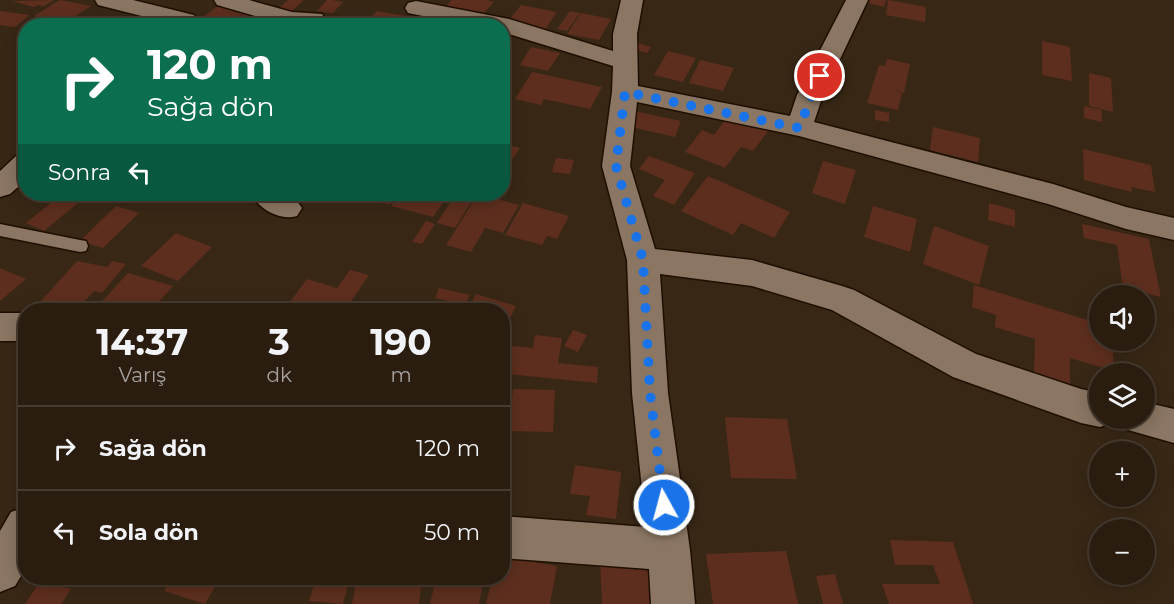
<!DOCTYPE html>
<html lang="tr">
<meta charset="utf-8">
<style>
:root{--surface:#2a1d10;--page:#322619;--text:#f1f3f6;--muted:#a5a29f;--line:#463b30}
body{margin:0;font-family:Montserrat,sans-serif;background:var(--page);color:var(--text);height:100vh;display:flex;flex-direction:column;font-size:22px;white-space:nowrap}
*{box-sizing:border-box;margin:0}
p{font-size:20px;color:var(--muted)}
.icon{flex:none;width:33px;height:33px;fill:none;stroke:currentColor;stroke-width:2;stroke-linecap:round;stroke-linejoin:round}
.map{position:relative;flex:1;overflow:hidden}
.drawer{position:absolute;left:18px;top:303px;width:492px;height:282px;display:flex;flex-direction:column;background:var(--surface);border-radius:24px;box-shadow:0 3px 15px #0003,0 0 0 2px var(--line)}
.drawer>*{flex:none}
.guide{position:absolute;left:18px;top:18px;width:492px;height:183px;border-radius:24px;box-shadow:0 3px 15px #0003,0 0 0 2px var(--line);background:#0b6e4f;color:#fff;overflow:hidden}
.tools{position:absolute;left:1089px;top:285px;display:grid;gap:12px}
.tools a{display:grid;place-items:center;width:66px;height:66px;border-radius:50%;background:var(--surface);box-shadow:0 3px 15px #0003,0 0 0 2px var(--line);font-size:30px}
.pin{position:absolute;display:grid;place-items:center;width:51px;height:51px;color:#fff;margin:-26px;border:3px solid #fff;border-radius:50%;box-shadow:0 2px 6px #0007}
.me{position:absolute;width:66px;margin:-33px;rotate:353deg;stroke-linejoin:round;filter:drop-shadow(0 0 4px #0008)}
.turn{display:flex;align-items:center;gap:21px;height:126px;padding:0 30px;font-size:27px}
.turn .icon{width:78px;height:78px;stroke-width:2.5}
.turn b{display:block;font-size:42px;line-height:51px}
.then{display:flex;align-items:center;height:57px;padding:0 30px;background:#0003;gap:12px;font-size:22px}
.eta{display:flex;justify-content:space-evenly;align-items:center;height:102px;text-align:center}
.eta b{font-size:36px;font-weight:700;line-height:42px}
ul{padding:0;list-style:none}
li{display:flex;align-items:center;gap:18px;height:84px;padding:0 30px;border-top:2px solid var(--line)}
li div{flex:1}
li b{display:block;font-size:22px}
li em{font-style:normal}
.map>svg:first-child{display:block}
.building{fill:#5d2e1e}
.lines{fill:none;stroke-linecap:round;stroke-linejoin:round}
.lane-casing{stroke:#1f0f01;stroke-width:3}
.street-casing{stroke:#1f0f01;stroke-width:3}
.lane{fill:#8a7662;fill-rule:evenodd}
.street{fill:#8a7662;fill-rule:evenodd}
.route{stroke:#1a73e8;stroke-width:10;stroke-dasharray:0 18}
</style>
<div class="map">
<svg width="1174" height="604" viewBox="0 0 1174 604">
<rect width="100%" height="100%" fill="#382715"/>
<path class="building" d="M54,0L44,6L38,5L34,7L12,1Z
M60,0L91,6L60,26H40L47,21L34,16Z
M288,0H304L287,15L274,12Z
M327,0H332L343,2L333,13L317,11Z
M452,0H487L494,2L480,17L444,8Z
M869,0H886L884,7L868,3Z
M888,0L926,7L925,22L886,15Z
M219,5L246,11L228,26L198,21Z
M521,5L557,12L543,32L506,24Z
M0,11L30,15L15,27L0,25Z
M377,11L412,17L406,26H362Z
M570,11L580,13L567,31L557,29Z
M245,12L276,19L269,26H230Z
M581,13L611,19L599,40L567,34Z
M434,19L457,25V26H428Z
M1042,41L1070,47L1072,81L1042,75Z
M638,43L651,47L647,53L634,49Z
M531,47L560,53L548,71L520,65Z
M668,51L696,58L683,82L654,75Z
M887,59L910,64L904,93L889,89L902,93L898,110L867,103L879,65L885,66Z
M700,60L734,68L723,91L689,83Z
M532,72L602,87L590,109L544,99L541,105L515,99Z
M1089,73L1111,78L1113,112L1089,106Z
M1084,106L1102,110V122L1084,118Z
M875,110L889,113V122L875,120Z
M634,111L681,121L675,137L627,126Z
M729,115L769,130L753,151L741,147L725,168L685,152L702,130L714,135Z
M933,127L980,138L978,162L930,150Z
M502,143L520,148L502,174Z
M1083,149L1151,165L1155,192L1131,187L1132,192L1084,180Z
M649,156L695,173L674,205L653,196L665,180L639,169Z
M556,158L574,160L570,174L552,172Z
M823,161L856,170L845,204L812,193Z
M708,176L790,212L774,238L741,223L733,235L681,211Z
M62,194H89L44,231L26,223Z
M348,194H397L389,205Z
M400,194H449L433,217L391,206Z
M456,194H476L455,228L437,223Z
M478,194L519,205L503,233L485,228L471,252L446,245Z
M523,203L569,216L557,239L547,236L542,245L505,235Z
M989,203L1015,210V227L988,220Z
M116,206L139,213L103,248L80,241Z
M873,206L917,219L910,252L864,237Z
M426,221L435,224L422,244L412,242Z
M1082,224L1149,239L1161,297L1123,288L1117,245L1084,238Z
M934,226L989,246L979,285L923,264Z
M176,233L212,247L178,281L141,266Z
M77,261L107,267L112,261L126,264L102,293L94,291L77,310L40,302Z
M0,268L26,279L0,301Z
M350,270L369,275L345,310H297L286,307L307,279L337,288Z
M128,273L173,286L152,310H94Z
M974,285L1100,324V340H1112L1114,371L1070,358V385L1034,373L1035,339L995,327L996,315L972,307Z
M439,288L470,295L465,305L435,298Z
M476,294L516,306L504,331L502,310H467Z
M573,330L587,335L578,352L564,346Z
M535,335L562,338L558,363L598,367L597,383L507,374L512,346L533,348Z
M513,389L555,390L553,432L509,431Z
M725,417L787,419L797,479L731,478Z
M575,465L621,472L616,519L586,515L590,496L570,494Z
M890,540L953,542L973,604H889L882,584H940L933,565H895Z
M786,551L798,604H713L706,554Z
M502,557L557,566L550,604H486L492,578H502Z
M600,562H653L656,604H602Z
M835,574L843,604H823L816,576Z
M172,578H220L205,604L164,591Z
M316,578H350L343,604L309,601Z
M357,578H422L419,604H352Z
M436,578H484L479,604H430Z
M41,580L71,589L61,604H25Z"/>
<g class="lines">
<defs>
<path id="lane" d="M0,224L80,240L86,241L88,246L86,251L80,252L0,236Z"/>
<path id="street" d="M95,0H133L194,15L197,20L194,25L181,26L98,5Z
M214,0H249L292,12L322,14L325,19L321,26H290L217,5Z
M621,0H643L637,34L638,86L790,116L797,95L846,0H868L823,95L814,122L1053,184L1126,207L1174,218V240L1126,229L1048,204L799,136L637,102L630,166L655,249L752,260L842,286L854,290L976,354L1081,389L1100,393V418H1115L1113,422L1100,427L1081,423L953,377L832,310L752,286L660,274L668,393L690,550L695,604H651L649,569L502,558V516L646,527L632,393L627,260L602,166L612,92L613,66L502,32V26H473L408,13L405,8L408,3L416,1L509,19L613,51V34Z
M26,153V180L10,194L0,197V171L16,156Z
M251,194C270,192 291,190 302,208L297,216C280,221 260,210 251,194Z
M0,313H26V341H0Z
M1144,402L1174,409V443L1128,430L1123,418H1144Z
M26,507V568L15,586L0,592V531L11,512Z"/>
</defs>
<use href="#lane" class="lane-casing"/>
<use href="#street" class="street-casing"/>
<use href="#lane" class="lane"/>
<use href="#street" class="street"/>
</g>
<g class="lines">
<path class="route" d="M664,505L650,393L643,260L616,166L625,92L799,128L820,76"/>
</g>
</svg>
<div class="tools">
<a><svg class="icon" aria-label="sound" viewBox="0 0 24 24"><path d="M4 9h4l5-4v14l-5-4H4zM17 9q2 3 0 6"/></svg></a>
<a><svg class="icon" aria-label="layers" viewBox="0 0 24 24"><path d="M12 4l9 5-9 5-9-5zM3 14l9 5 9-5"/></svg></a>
<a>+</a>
<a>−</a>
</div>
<div class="pin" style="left:820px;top:76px;background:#d93025"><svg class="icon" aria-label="arrive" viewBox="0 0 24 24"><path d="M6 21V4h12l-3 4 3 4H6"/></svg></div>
<svg class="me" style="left:664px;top:505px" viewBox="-20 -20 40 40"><circle r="17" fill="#1a73e8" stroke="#fff" stroke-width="3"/><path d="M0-11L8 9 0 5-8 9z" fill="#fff"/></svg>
<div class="guide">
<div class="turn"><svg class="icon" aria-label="right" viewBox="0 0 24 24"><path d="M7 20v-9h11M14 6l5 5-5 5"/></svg><div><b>120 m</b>Sağa dön</div></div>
<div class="then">Sonra<svg class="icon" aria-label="left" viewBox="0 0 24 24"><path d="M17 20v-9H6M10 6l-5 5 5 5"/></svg></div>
</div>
<section class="drawer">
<div class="eta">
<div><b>14:37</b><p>Varış</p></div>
<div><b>3</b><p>dk</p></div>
<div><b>190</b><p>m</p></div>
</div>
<ul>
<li><svg class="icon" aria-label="right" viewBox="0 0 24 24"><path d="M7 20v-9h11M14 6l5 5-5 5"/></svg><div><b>Sağa dön</b></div><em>120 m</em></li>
<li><svg class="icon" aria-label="left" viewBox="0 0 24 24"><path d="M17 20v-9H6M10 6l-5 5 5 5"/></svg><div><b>Sola dön</b></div><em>50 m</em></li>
</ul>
</section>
</div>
